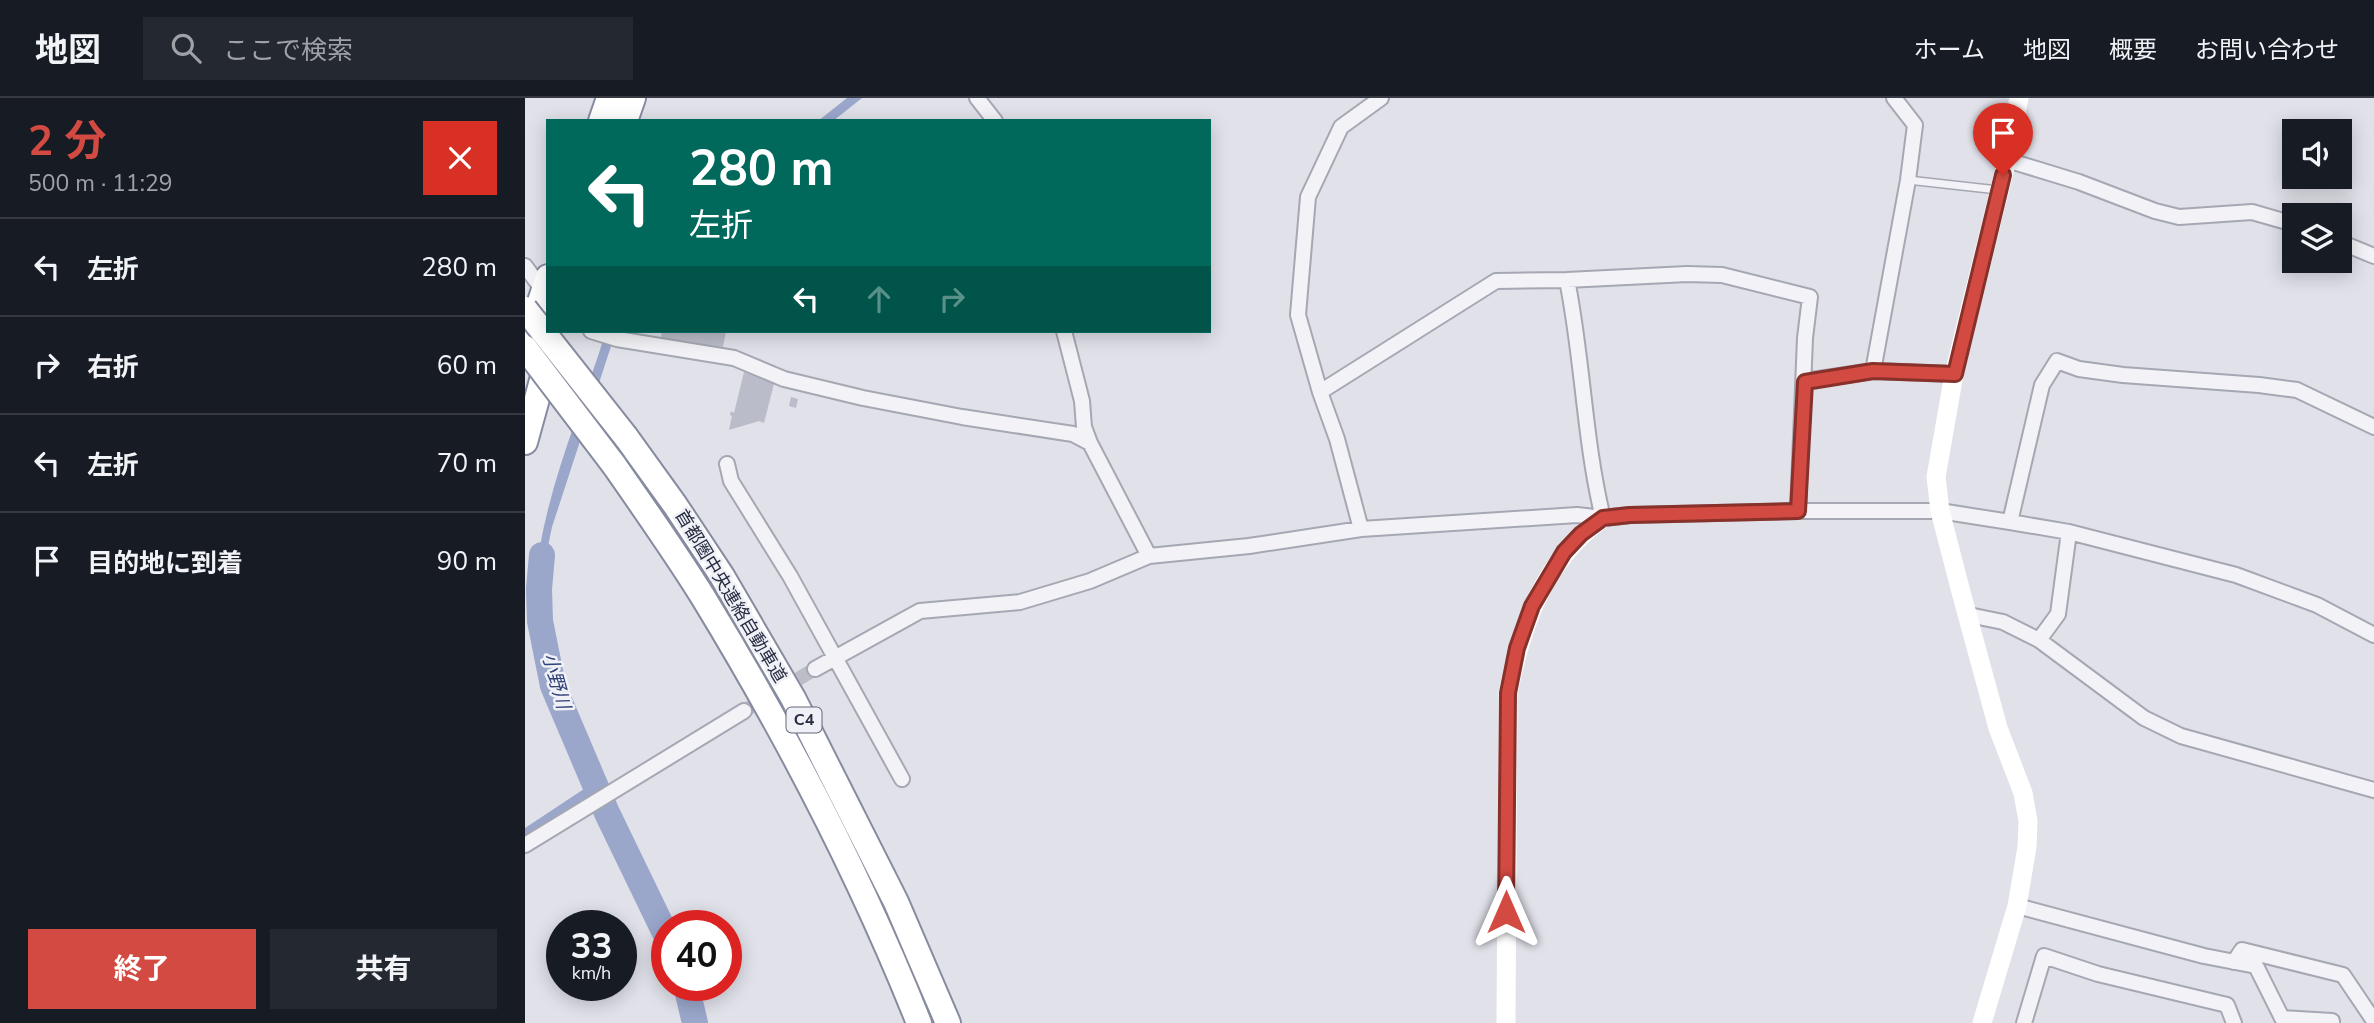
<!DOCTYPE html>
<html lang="ja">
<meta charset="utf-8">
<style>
:root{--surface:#171b24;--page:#242831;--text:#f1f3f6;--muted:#9ea1a6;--line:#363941;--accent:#d24a41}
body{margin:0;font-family:"Nunito Sans","Noto Sans JP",sans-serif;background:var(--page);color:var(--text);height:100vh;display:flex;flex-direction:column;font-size:26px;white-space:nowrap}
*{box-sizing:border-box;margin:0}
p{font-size:23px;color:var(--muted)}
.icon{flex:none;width:38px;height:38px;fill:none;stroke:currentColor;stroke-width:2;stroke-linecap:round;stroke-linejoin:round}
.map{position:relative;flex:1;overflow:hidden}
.details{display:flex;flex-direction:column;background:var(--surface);width:525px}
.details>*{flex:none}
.hud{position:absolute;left:21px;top:21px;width:665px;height:214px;border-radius:0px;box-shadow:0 4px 18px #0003;background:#00695c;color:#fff;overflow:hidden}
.tools{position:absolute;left:1757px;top:21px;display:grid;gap:14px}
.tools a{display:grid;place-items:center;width:70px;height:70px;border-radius:0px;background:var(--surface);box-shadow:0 4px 18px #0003;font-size:35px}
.speed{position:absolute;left:21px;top:812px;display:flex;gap:14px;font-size:35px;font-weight:700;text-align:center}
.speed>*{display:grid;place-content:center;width:91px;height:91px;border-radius:50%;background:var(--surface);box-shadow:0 4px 18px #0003;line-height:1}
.speed small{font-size:18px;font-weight:400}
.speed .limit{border:10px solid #d22;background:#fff;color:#111}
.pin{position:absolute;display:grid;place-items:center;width:60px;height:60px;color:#fff;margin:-72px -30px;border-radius:50% 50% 50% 0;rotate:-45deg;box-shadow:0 0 7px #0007}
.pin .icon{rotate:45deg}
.me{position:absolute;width:77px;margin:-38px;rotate:0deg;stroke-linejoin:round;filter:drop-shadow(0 0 5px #0008)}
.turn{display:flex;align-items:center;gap:24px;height:147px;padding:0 28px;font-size:32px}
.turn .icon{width:91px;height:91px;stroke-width:2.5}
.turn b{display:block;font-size:49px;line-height:60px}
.lanes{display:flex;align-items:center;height:66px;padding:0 28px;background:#0003;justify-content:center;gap:35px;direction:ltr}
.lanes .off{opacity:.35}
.round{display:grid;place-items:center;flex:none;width:74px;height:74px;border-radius:0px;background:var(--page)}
.head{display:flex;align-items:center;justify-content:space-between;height:119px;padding:0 28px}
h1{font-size:42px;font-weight:700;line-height:52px;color:var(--accent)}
.cta{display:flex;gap:14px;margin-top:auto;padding:14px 28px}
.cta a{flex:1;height:80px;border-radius:0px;background:var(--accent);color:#fff;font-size:28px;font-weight:700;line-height:80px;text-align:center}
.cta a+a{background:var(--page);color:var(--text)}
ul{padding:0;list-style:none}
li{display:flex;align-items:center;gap:21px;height:98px;padding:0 28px;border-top:2px solid var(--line)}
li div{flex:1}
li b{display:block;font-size:26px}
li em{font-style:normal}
header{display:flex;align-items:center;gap:42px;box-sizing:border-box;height:98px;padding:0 35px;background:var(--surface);border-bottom:2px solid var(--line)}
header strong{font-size:33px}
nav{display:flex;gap:38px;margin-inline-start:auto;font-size:24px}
.search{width:490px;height:63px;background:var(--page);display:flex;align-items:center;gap:18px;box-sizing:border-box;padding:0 24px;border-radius:0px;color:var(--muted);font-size:26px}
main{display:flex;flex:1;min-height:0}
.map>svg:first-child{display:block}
.water{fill:#9aa7cb}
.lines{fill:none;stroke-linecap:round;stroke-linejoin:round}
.stream{stroke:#9aa7cb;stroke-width:4.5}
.river{stroke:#9aa7cb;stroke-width:26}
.building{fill:#babcc9}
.street-tunnel{stroke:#bbbdc7;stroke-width:14;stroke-dasharray:14 7;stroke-linecap:butt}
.lane-casing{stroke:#a5a7b3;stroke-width:10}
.street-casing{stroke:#a5a7b3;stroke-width:18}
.highway-casing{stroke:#878ba0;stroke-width:28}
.lane{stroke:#f3f3f7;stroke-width:7}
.street{stroke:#f3f3f7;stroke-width:14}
.secondary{stroke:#fff;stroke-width:19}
.highway{stroke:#fff;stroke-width:24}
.highway-bridge-casing{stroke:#878ba0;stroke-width:28;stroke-linecap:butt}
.highway-bridge{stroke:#fff;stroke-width:24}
.route-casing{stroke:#88302a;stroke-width:18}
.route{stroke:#d24a41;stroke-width:12}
.labels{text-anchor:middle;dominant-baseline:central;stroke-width:5;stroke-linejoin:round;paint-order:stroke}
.shield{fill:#eff1f7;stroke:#646778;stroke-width:2}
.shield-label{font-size:16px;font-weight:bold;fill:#282c41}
.street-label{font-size:18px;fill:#282c41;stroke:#eff1f7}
.water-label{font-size:19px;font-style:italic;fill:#314176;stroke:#eff1f7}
</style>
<header>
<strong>地図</strong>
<div class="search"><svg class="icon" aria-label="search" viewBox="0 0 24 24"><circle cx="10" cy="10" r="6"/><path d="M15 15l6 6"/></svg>ここで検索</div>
<nav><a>ホーム</a><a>地図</a><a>概要</a><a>お問い合わせ</a></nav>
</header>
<main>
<section class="details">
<div class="head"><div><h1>2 分</h1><p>500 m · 11:29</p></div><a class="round" style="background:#d93025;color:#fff"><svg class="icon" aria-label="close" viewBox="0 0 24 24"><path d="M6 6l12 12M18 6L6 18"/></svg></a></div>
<ul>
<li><svg class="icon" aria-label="left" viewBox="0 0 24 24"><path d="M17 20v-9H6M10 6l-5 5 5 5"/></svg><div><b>左折</b></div><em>280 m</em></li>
<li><svg class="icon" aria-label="right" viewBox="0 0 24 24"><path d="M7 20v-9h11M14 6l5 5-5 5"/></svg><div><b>右折</b></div><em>60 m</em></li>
<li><svg class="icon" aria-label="left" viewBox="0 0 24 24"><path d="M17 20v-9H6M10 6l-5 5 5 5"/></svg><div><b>左折</b></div><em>70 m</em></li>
<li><svg class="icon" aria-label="arrive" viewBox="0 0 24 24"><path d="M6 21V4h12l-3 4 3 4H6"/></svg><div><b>目的地に到着</b></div><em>90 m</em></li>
</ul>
<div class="cta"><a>終了</a><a>共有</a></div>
</section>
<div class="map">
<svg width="1849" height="925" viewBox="0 0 1849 925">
<rect width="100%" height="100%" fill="#e0e1e9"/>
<path class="water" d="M322,0H337L308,23H293Z
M81,233H91L27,429L20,463L19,492H10C15,403 55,318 81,233Z
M62,689L69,698L0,741V730Z"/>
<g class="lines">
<path class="stream" d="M66,693L72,689"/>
<path class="river" d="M17,457L14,491L15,523L28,588L82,715L142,839
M161,887L170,925"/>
</g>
<path class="building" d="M137,233H201L198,249L136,240Z
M219,274L250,282L239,325L234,323L204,332L207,318L205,317L206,313L209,315Z
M266,299L273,301L271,310L264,308Z"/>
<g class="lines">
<path class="street-tunnel" d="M219,613L290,571"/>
<defs>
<path id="lane" d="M1383,82L1473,92"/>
<path id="street" d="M452,0L470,23
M1482,62L1554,84L1630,113L1654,119L1727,114L1769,126
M1815,144L1849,158
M0,168L20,195
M1042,182C1058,261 1059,342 1078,420
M66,233L92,241L209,260L259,281L338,300L437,319L548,336L565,345
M539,233L557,303L559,329L565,345L624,458
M1348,273L1383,82L1390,27L1369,0
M1280,283L1348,273L1429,276
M795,294L773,217L783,99L816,29L856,0
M202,366L206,383L265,478L377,681
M1485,424L1517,287L1532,263L1554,271L1598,277L1734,287L1772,292L1849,329
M836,431L812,341L795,294L971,183L1042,182L1162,176L1197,177L1285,199L1280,240L1273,413
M1444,517L1478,524L1514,542L1619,620L1656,638L1849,692
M1514,542L1533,516L1544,434
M290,571L395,513L495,504L565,483L624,458L724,448L836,431L1052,417L1078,420L1105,417L1273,413H1415L1485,424L1544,434L1711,477L1792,507L1849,537
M0,747L219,613
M1492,808L1679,858L1731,868L1757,920L1807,923V925
M1709,864L1717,852L1818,877L1849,923
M1499,925L1519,858L1573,876L1702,907L1709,925"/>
<path id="highway" d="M76,23L84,0
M100,23L108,0
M4,238L23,179
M101,339L150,407L197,478L268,600L371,804L423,925
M0,344L24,257
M89,367C119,410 150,454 178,499C261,635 335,777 394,925"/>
</defs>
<use href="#lane" class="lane-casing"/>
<use href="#street" class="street-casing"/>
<use href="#highway" class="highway-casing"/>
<use href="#lane" class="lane"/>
<use href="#street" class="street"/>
<path class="secondary" d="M981,925L983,595C997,526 1019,462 1078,420
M1457,925L1492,808L1502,749L1503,723L1498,695L1473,630L1436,494L1415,413L1411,379L1429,276L1482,62L1494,0"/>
<use href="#highway" class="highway"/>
<defs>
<path id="highway-bridge" d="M0,211L101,339
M0,250L89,367"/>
</defs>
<use href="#highway-bridge" class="highway-bridge-casing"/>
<use href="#highway-bridge" class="highway-bridge"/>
</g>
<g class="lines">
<defs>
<path id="route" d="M981,814L983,595L992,550L1007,508L1039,454L1056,436L1078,420L1105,417L1273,413L1280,284L1348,273L1430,276L1478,77"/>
</defs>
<use href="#route" class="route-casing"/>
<use href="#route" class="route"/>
</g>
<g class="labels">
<rect class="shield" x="261.5" y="609.5" width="35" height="25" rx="5"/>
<g class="shield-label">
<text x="279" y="622">C4</text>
</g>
<g class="street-label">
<text transform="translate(206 498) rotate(59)">首都圏中央連絡自動車道</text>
</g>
<g class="water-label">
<text transform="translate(31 583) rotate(74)">小野川</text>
</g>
</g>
</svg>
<div class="tools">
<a><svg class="icon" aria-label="sound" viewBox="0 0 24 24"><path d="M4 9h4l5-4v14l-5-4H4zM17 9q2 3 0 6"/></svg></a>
<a><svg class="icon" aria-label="layers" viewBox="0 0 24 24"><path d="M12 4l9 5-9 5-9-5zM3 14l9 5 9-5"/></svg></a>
</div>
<div class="speed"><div>33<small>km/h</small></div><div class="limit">40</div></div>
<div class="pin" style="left:1478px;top:77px;background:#d93025"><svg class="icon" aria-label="arrive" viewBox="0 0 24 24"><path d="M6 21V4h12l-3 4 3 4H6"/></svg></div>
<svg class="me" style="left:981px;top:814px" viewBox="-20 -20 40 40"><path d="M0-17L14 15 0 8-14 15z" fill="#d24a41" stroke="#fff" stroke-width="4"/></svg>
<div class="hud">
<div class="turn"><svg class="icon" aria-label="left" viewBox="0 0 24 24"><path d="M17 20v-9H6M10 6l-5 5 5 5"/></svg><div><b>280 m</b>左折</div></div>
<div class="lanes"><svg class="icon" aria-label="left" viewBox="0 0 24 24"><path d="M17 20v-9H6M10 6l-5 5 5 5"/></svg><svg class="icon off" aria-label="ahead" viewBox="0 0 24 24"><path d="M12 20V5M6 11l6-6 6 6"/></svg><svg class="icon off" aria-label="right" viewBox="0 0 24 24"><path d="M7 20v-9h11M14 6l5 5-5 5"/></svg></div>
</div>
</div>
</main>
